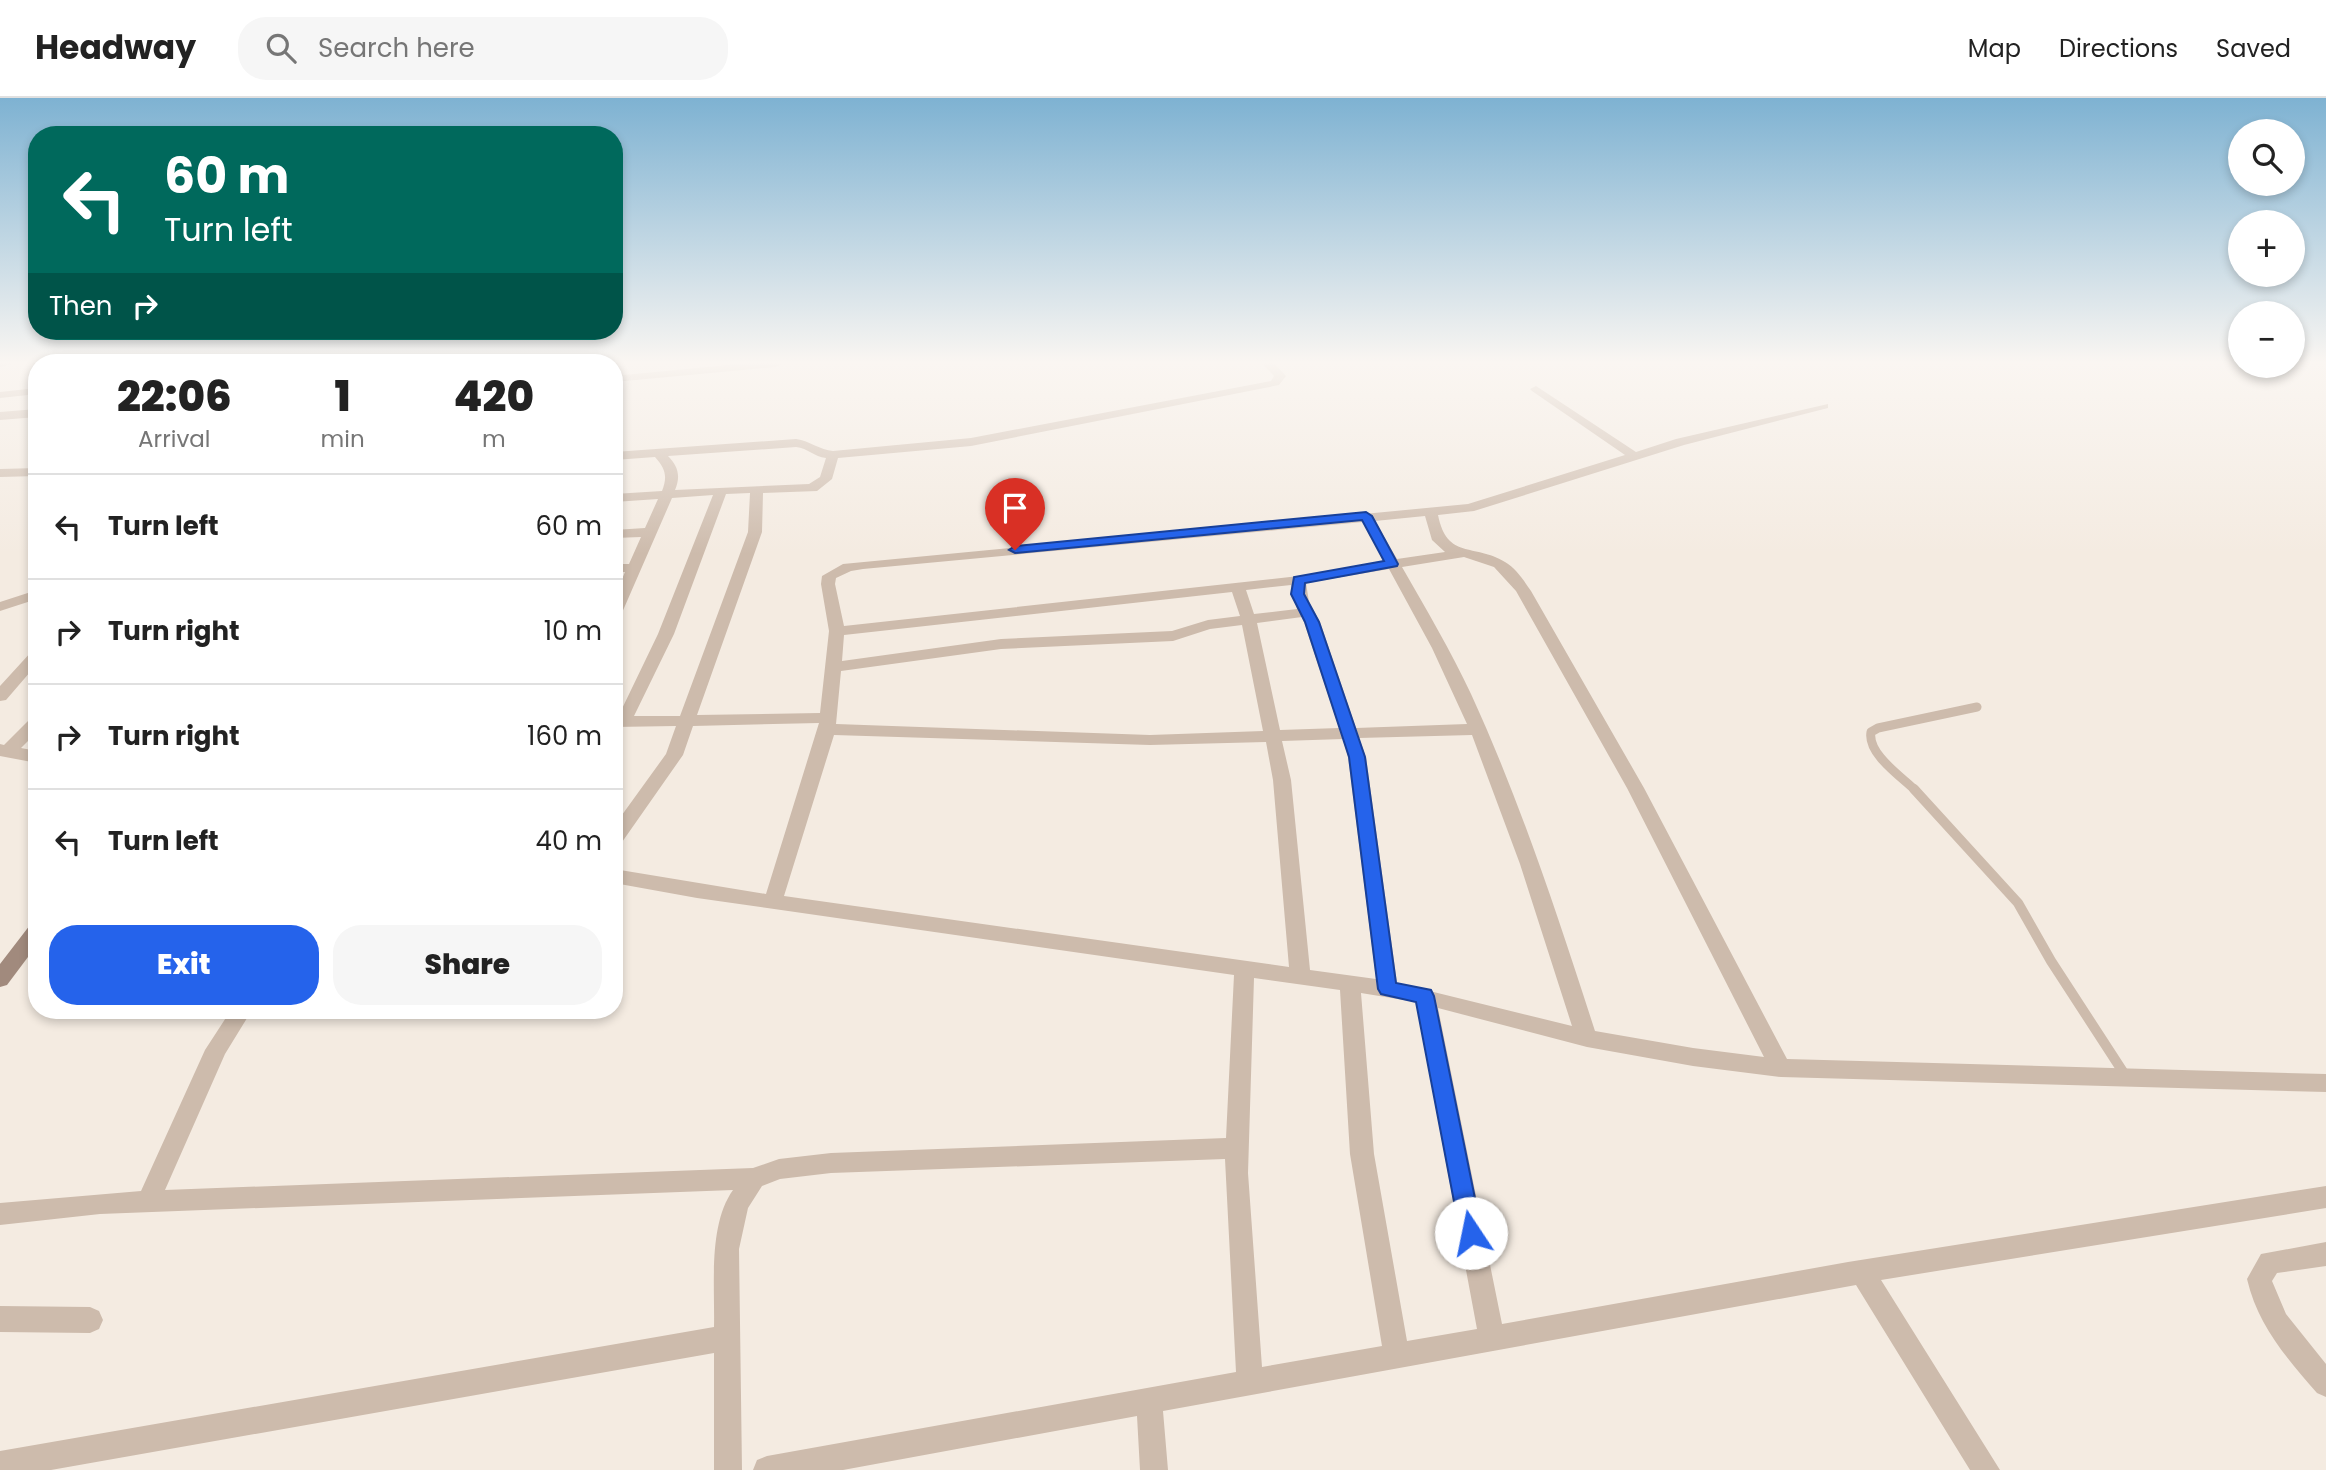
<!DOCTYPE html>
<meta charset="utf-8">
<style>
:root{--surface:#fff;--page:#f6f6f6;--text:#222;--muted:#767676;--line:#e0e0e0;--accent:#2563eb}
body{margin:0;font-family:Poppins,sans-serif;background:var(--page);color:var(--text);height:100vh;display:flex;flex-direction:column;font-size:26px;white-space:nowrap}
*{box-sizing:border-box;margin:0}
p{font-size:23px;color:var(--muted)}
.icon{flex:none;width:38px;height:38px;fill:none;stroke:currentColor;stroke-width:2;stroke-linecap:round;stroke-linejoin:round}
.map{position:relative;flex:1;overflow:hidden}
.drawer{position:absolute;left:28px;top:256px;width:595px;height:665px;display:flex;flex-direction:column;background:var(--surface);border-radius:28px;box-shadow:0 4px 10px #0003}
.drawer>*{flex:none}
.guide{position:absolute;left:28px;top:28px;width:595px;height:214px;border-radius:28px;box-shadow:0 4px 10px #0003;background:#00695c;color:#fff;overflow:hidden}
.buttons{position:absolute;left:2228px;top:21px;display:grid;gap:14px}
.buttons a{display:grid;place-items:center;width:77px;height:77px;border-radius:50%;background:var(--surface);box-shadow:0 4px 10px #0003;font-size:35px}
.pin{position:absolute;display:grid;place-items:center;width:60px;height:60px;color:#fff;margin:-72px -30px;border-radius:50% 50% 50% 0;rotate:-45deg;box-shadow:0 0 7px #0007}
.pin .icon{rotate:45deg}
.me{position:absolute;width:77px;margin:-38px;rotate:349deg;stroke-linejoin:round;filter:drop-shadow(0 0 5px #0008)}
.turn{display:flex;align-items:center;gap:24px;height:147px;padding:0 21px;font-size:32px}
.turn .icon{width:91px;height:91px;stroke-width:2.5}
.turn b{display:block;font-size:49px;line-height:60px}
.then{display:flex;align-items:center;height:66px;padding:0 21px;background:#0003;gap:14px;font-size:26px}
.eta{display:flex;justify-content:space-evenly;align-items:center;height:119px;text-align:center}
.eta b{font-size:42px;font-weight:800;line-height:49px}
.primary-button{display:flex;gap:14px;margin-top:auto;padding:14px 21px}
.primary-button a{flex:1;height:80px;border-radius:28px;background:var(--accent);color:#fff;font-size:28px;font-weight:800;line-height:80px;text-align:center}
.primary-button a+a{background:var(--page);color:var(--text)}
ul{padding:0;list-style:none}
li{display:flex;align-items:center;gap:21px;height:105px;padding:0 21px;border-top:2px solid var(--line)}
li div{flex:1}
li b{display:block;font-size:26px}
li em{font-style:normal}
header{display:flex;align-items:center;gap:42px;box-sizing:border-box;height:98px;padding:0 35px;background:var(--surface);border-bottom:2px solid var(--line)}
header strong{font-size:33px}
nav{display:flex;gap:38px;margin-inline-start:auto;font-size:24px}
.search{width:490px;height:63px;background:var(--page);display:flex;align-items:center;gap:18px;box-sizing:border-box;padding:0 24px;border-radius:28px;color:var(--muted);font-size:26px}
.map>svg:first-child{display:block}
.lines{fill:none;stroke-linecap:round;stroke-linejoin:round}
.lane-far1{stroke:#cdbbac;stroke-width:9}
.lane{stroke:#cdbbac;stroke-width:10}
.street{fill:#cdbbac;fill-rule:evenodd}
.secondary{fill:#a18a7d;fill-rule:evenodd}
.route{fill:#2563eb;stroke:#184099;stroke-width:2}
</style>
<header>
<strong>Headway</strong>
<div class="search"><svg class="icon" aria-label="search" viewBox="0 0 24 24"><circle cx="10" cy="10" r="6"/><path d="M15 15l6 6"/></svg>Search here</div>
<nav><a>Map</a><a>Directions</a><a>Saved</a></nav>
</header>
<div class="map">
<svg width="2326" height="1372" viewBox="0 0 2326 1372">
<rect width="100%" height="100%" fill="#f4ebe1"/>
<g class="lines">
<path class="lane-far1" d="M1916,693C1902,679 1867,656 1871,634L1878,630L1977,609"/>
<path class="lane" d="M1914,691L2018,805L2051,863L2127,980"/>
<path class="street" d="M0,263H23L0,269Z
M213,263H227L213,264Z
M293,263H304L293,264Z
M553,263H564L553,264Z
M591,263H603V264H592Z
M768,263L782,266L776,269L614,284V278Z
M1260,263H1272L1286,278L1279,287L971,348L838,360L832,381L817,393L763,395L762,434L697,617L820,615L829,533L821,486L822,478L843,466L1468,406L1625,357L1532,293L1530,291L1536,288L1636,354L1676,341L1828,306V310L1684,347L1474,413L1438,417C1447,462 1474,445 1505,464C1516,470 1524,483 1531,493L1644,690L1787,961L2326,976V994L1781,979L1693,968L1587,949L1438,910L1502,1226L1848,1164L2326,1088V1110L1881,1182L2000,1372H1970L1856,1187L1163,1313L1168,1372H1140L1137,1318L843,1372H753L757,1362L767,1358L1236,1274L1225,1061L831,1075L780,1081L762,1088L748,1110L739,1151L742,1372H714V1255L51,1372H0V1353L714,1229C715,1188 708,1127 733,1092L100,1116L0,1127V1105L141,1093L205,952L231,912H252L225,956L165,1092L753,1070L779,1061L831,1055L1226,1040L1234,877L697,800L614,785V771L766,796L819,625L693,628L683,657L620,747L614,748V728L666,656L676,628L614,629V619H618L658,536L713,397L672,400L621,517L614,521V500L625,474H614V466H629L641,439L614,440V432L645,430L658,401L614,404V396L662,393C668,378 665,370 655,359L614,362V354L796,341C810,343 820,352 833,353L971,340L1271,283L1274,278ZM796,349C808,350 814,359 826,360L820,379L809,386L675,392C681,378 678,368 668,358ZM750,395L748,434L680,618H634L674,536L726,396ZM1425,418L1432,442L1445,454L1397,461L1375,423ZM1363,424L1385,463L1299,478L844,528L835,486L836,480L851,473L863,471ZM1464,459L1494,469L1516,493L1627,690L1764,959L1693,950L1595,933C1558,819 1521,705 1471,596C1451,553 1426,511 1402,469ZM1389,471L1432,550L1467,626L1356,630L1320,524L1309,504L1306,485ZM1291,487L1297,511L1254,516L1246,492ZM1232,494L1240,518L1208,522L1172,533L1001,541L842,563L844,537ZM1302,519L1304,524L1339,630L1280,632L1257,525ZM1242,527L1263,633L1150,637L836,626L841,573L1001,551L1173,543L1210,531ZM834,637L1150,647L1266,644L1273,682L1289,869L784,798ZM1472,637L1520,766L1572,928L1397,885L1366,659L1359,640ZM1343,641L1348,659L1376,881L1310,872L1291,682L1282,643ZM1254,880L1340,892L1350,1056L1382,1248L1262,1269L1248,1075ZM1361,895L1416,904L1477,1231L1407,1243L1374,1056Z
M37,290V296L0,300V294Z
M37,311V319L0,322V314Z
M37,370V378L0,379V371Z
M37,492V501L0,513V504Z
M37,551V566L6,602L0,603V588L32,553Z
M37,619V634L21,650L37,653V665L0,658V646L4,647L31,620Z
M2326,1144V1168L2277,1175L2272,1183L2286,1216L2326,1266V1299L2317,1295C2286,1259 2258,1228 2247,1181L2261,1156Z
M0,1208L90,1209L99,1213L103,1222L99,1231L90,1235L0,1234Z"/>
<path class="secondary" d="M433,263H445V264H434Z
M37,825V847L7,887L0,889V866L30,827Z"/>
</g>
<linearGradient id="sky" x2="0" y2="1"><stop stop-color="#7eb2d2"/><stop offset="0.58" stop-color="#faf6f2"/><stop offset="1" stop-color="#faf6f2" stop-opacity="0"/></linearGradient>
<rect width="2326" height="456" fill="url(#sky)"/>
<path class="route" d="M1366,414L1372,418L1398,466L1397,468L1305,485L1304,496L1319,524L1365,659L1396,885L1431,892L1434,898L1482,1135L1479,1142L1471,1146L1463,1142L1460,1135L1416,904L1381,896L1378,891L1349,659L1305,524L1291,496L1294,479L1384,463L1362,422L1015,455L1009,452L1015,448Z"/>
</svg>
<div class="buttons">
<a><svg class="icon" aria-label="search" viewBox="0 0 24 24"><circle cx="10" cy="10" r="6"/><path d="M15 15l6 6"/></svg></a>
<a>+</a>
<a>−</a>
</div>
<div class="pin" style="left:1015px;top:452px;background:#d93025"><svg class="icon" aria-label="arrive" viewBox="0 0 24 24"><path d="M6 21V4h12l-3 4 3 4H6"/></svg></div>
<svg class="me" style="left:1471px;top:1135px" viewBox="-20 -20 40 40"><circle r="19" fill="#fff"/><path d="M0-13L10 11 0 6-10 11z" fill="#2563eb"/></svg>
<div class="guide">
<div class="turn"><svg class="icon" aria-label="left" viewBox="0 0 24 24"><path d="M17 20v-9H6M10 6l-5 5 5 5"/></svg><div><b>60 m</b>Turn left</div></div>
<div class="then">Then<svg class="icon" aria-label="right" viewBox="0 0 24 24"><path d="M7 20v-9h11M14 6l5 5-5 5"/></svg></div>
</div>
<section class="drawer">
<div class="eta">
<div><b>22:06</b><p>Arrival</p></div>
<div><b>1</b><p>min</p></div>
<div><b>420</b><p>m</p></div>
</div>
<ul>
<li><svg class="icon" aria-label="left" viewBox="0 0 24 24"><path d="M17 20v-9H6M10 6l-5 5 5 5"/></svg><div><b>Turn left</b></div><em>60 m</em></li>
<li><svg class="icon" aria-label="right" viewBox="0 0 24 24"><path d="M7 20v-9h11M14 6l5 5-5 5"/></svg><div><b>Turn right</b></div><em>10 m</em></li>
<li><svg class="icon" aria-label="right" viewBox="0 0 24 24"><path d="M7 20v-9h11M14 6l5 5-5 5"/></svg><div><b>Turn right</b></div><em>160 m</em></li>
<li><svg class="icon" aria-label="left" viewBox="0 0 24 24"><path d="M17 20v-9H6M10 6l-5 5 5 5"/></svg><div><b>Turn left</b></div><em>40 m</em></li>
</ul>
<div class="primary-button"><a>Exit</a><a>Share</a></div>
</section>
</div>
